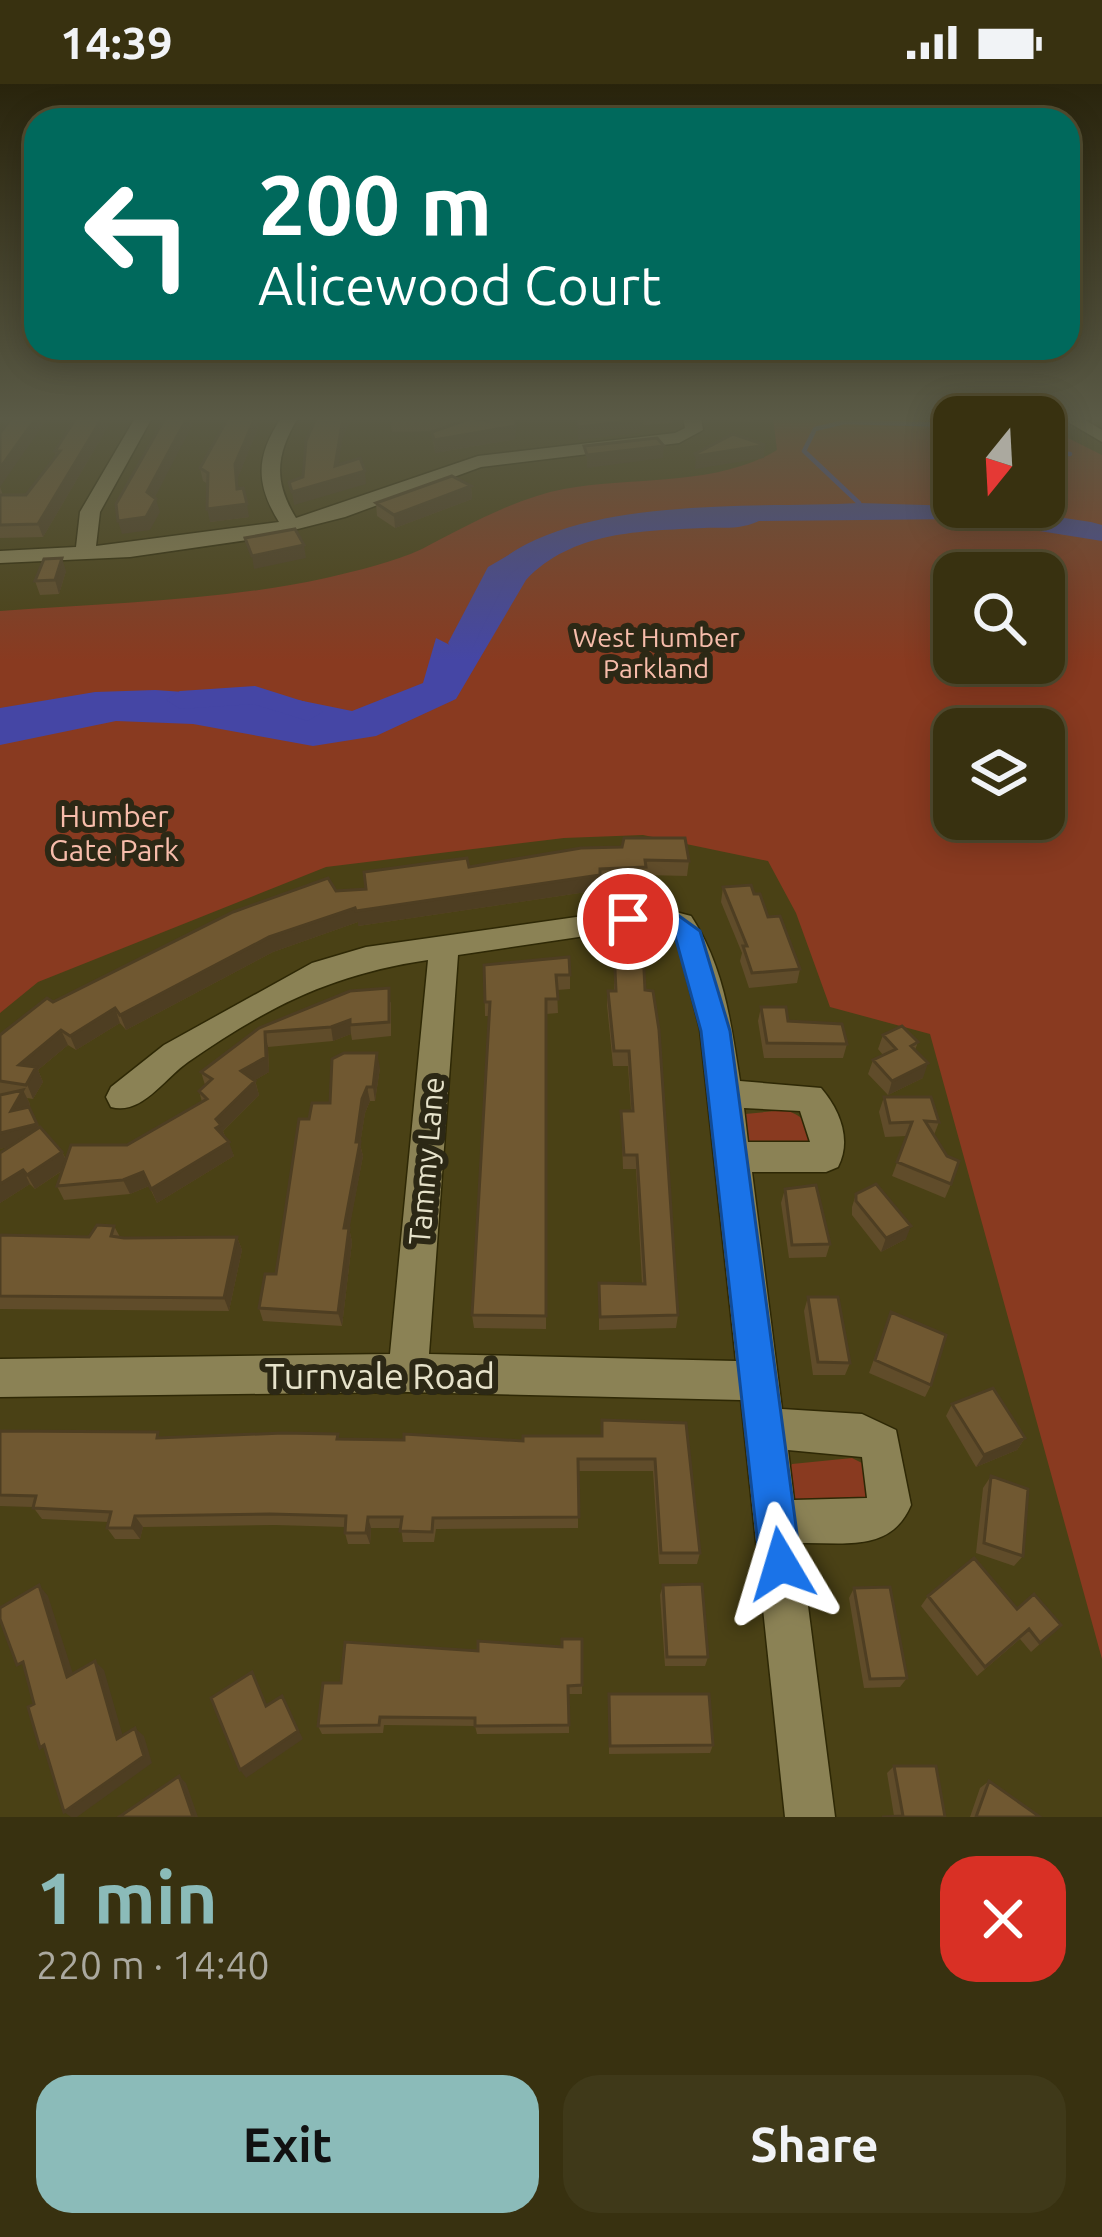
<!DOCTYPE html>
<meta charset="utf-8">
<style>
:root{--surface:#383110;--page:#3f3919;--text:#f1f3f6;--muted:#aba99f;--line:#524c30;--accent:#8bbbb9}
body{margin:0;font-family:Ubuntu,sans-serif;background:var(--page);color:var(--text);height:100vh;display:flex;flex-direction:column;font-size:45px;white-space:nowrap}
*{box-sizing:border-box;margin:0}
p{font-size:39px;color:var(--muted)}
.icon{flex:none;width:66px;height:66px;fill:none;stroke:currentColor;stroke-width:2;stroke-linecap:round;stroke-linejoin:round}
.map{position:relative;height:1733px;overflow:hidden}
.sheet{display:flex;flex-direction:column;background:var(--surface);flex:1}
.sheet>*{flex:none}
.top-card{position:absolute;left:24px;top:24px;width:1056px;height:252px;border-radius:36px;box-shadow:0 6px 30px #0003,0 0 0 3px var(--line);background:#00695c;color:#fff;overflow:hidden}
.needle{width:78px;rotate:198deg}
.controls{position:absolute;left:933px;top:312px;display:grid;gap:24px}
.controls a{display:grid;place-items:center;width:132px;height:132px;border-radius:24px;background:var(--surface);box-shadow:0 6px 30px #0003,0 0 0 3px var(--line);font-size:60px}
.pin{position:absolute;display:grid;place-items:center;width:102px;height:102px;color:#fff;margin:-51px;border:6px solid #fff;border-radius:50%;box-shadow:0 3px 12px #0007}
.me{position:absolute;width:132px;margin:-66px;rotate:353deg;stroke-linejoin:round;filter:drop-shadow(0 0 9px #0008)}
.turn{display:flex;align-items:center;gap:42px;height:252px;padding:0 36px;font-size:54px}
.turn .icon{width:156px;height:156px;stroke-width:2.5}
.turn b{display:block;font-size:84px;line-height:102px}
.round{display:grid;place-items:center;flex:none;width:126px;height:126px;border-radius:36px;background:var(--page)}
.head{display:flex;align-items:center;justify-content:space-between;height:204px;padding:0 36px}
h1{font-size:72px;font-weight:600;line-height:90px;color:var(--accent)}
.cta{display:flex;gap:24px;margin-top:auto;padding:24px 36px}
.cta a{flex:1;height:138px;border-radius:36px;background:var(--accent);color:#111;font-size:48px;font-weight:600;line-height:138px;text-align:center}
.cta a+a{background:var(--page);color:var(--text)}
.status{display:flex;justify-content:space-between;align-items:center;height:84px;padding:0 60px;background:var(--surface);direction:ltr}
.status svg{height:33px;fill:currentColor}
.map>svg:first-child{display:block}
.green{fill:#893a20;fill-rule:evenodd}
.water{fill:#4546a5}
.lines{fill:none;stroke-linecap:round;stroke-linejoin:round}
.stream{stroke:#4546a5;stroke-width:4.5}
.river{fill:#4546a5;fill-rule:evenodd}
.minor-casing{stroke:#2e2805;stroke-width:3}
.minor{fill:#8b8255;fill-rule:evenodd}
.wall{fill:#604c2a}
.shaded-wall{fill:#4e3e22}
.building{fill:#705831;stroke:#4e3e22;stroke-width:3}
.route{fill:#1a73e8;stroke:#114b97;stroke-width:3}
.labels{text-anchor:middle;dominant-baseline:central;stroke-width:12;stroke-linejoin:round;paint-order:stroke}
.far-park-label{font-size:27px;fill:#f7bdab;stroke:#2c2815}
.park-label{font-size:30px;fill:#f7bdab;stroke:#2c2815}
.street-label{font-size:30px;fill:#e6e2ca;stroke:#2c2815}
.near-street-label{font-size:36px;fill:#e6e2ca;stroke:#2c2815}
</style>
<div class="status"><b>14:39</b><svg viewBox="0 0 49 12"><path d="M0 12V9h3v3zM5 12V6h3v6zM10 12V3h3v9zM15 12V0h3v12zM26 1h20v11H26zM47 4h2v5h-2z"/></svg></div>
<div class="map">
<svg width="1102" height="1733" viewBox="0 0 1102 1733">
<rect width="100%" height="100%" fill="#4a4115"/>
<path class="green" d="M773,334H954V423H1044V342L1102,371V1575L930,950L830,923L796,829L768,777L643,751L564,754L326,783L38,898L0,929V527C108,519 221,517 326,494C356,487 394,478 422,465C466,442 516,414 564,405C634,392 715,403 777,366ZM954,489H1044V579H954ZM954,645H1044V735H954Z
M786,1026C803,1033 810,1038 810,1056L793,1068L747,1063L745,1030Z
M852,1374L870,1383L883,1420L798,1431L783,1395L792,1380Z"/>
<path class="water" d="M859,419L991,423L1091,438L1102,441V457L964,435L759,437C739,446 726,443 704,444C641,447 572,447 526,496L456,615L376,652L313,662L193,640L116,637L0,661V624L95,608L155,606L298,616L352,627L423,599L436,554L450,561L492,508L485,491C561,409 754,425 859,419Z"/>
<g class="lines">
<path class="stream" d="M1044,368L1070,370
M859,419L804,367L815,345L844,338L954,341"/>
<path class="river" d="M524,462L536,469L508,492L472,565H452L448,559L488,483Z
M255,602L318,622L323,628L308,637L253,620L180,625L166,616L180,607Z"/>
<defs>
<path id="minor" d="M135,334H152L100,428L96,462L279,438C255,399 256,372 281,334H298C276,370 273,397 296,434L478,372L675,349L685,344L683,334H701L703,346L679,359L481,383L345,433L262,454L130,473L0,479V467L76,463L80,428Z
M1061,334H1082L1102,346V358Z
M653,822L691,832C724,882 731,939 740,997L821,1004C840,1026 852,1056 838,1083L826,1088H752L782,1325L862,1330L896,1346L911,1421C891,1469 844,1458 800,1459L835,1733H785L741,1316L408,1308L0,1313V1275L390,1270L428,876C332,890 267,923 188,978C165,994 141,1032 111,1023L106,1013L111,1003L164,961L312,879L366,863ZM653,842L671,847L677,856L700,945L736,1277L429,1270L458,871ZM744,1024L800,1027L810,1058H748ZM788,1366L862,1373L867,1414L794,1416Z"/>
</defs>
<use href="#minor" class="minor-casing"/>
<use href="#minor" class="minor"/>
</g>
<path class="wall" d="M76,334H113L43,453L0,454V403L3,411H26L56,372L55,367Z
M228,334H262L238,393V405L249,433L210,438L208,400L203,397L200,384Z
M482,334L515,355L435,369L432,348L435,347L392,348L390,336Z
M643,334H672V339L644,341Z
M729,334H754L753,338L731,337Z
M471,402L472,415L395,444L377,432L376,419Z
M66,487L59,510L40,511L35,497Z
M581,764L689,777L687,792L645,791L644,798L600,800V806L358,842V838L273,868L126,946L120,939L76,966L68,961L38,986L43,998L33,1015L27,1014L30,1020L29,1023L39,1043L62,1068L66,1075L127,1061L202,1018L199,1007L205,1001L201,988L259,944L391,918V952L352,956L351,950L333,957L268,963L269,988L255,996L259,1011L223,1047L234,1072L157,1119L149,1102L130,1110L64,1116L57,1102L62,1087L35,1105L30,1100L0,1119V1069L11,1062L0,1065V951L53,918L336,807L366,805L469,783Z
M723,803L754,810L800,885L797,899L749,904L740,877L742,869L721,818Z
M614,865L645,906L678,1231L676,1244L599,1246V1213L642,1200L636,1085H623L621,1027H631L628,982H613L607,921L608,907H614Z
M484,881L570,891V905L557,906L558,929L546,930V1245L474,1244L472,1231L490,932H485Z
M761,923L788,937L847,960L843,974H764L758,937Z
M883,951L918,958L915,966L923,994L888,1011L868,990L873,976L883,971L878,965Z
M380,984L375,1017H370L365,1029L360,1060L363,1072L349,1144L352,1158L342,1242L263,1237L259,1224L276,1190L309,1035Z
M884,1013L939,1038L934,1051L951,1100L945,1114L892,1092L907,1052L885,1053L879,1028Z
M785,1105L830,1160L826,1173L789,1174L781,1119Z
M856,1110L906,1155L881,1168L852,1131V1123Z
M114,1142L120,1153H237L242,1166L229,1227L0,1225V1151L89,1153Z
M808,1213L850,1279L845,1291H813L804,1227Z
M891,1228L931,1301L925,1313L869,1289Z
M952,1320L1025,1354L1017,1366L976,1383L946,1332Z
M602,1336L686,1339L700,1469L697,1480H659L653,1387H578V1444L436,1445L434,1458H403L401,1444H371L370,1460H348L345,1449V1443L275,1441L143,1443L140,1455H115L107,1444L109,1438L42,1435L33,1423L0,1422V1347L161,1354L523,1357L601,1352Z
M991,1392L1023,1472L1014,1482L976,1469L983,1404Z
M663,1501L708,1573L705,1582H665L660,1511Z
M854,1504L907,1594L900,1603L864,1604L849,1514Z
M928,1512L1017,1525L1061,1541L1031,1568L1020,1555L977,1592L921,1522Z
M562,1563L582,1601V1610H569V1649L477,1650L475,1642L384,1641L383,1649L322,1650L318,1642L341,1599L478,1567Z
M609,1610L713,1661L710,1669L609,1670Z
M894,1682L945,1733L894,1732L887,1689Z
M989,1697L1040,1733H970L980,1704Z"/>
<path class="shaded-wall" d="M36,334H48L0,403V384Z
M102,334H113L43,453L38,440Z
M187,334H196L151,421L147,408Z
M255,334H262L238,393L239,418L235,380Z
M343,334H351L342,356L337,395L335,382Z
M517,334L515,355L435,369L434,356Z
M641,336L640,349L578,356V343Z
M765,361L764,374L695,385L696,372Z
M664,362L663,374L587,384V371Z
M365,387L366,400L294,421L292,408Z
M471,402L472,415L395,444L394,431Z
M156,415L160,428L150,446L122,450L118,437Z
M247,420L249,433L210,438L207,425Z
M304,461L306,474L254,485L252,472Z
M62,474L66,487L59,510L55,496Z
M600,791V806L358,842V838L273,868L126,946L120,931L269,853L355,824Z
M115,924L120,939L76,966L70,952Z
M350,936L351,950L333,957L331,943Z
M61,946L68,961L38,986L43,998L33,1015L19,981Z
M265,948L268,963L269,988L245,1002L241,987Z
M377,969L380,984L375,1017L373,1003Z
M928,979L923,994L888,1011L892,997Z
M255,997L259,1011L223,1047L226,1055L216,1044V1035Z
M367,1003L370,1017L365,1029L360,1061L363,1072L347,1158L344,1144L362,1015Z
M23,1006L30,1020L18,1041L11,1027Z
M37,1040L44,1054L0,1065V1049Z
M229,1058L234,1072L157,1119L151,1105Z
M62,1068L69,1082L35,1105L27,1091Z
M23,1086L30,1100L0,1119V1100Z
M143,1088L149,1102L130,1110L123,1096Z
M911,1142L906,1155L881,1168L886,1154Z
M349,1144L352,1158L342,1242L338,1229Z
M237,1153L242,1166L229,1227L224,1214Z
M1025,1354L1017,1366L976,1383L984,1371Z
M135,1432L143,1443L140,1455L132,1444Z
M368,1433L371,1444L370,1460L366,1449Z
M39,1501L48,1512L77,1602L67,1593Z
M95,1577L104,1586L126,1663L117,1655Z
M282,1612L303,1655L246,1694L240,1686Z
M135,1644L144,1652L152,1679L77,1733H71L64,1728Z
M179,1692L186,1699L198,1733H193Z"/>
<path class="building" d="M11,334H36L0,384V349Z
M76,334H102L38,440L0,441V411H26L60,367H55Z
M165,334H187L147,408L156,415L146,433L118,437L116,420Z
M228,334H255L235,380L237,405L243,404L247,420L207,425L208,389L200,384Z
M316,334H343L335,382L360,374L365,387L292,408L289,398L303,393L306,357Z
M471,334L488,337V334H516L515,342L434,356L432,348Z
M575,334H640L641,336L578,343Z
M733,350L765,361L696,372L695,370Z
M657,354L664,362L587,371L584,362Z
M452,392L471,402L394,431L376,419Z
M295,445L304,461L252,472L245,454Z
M62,474L55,496L35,497L44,475Z
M624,754H685L689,777L645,776L646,783L600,785V791L356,827L355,824L269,853L120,931L115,924L70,952L61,946L19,981L36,983L26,1001L0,997V951L47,914L53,918L233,828L328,794L336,807L366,805L364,788L467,774L469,783L581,764L622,763Z
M751,801L754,810H760L768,833L780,832L800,885L752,889L743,862H747L723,803Z
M614,865H643L645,906L653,907L659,946L678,1231L600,1233L599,1199L645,1200L637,1071H624L621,1027H633L629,967H614L608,907H616Z
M569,873L570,891H556L558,915H546V1232L472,1231L490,918H485L484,881Z
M389,904V938L350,941V936L331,943L265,948L266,973L241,987L255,997L216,1035L221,1041L216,1044L229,1058L151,1105L143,1088L123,1096L57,1102L71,1061H127L207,1015L199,1007L212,995L201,988L259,944L350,907Z
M761,923H786L788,937L842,940L847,960L767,959Z
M902,942L918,958L911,962L928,979L892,997L873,976L896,965L883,951Z
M344,969H377L373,1003H367L362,1015L356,1058H360L344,1144H349L338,1229L259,1224L265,1190H276L299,1035H309L312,1019H330L332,975Z
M23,1006L11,1027L29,1023L37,1040L0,1049V1011Z
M884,1013H931L939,1038L925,1037L947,1072L959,1077L951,1100L897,1078L912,1038L890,1039Z
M40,1043L62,1068L27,1091L23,1086L0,1100V1069Z
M876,1100L911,1142L886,1154L856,1117V1110Z
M816,1101L830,1160L792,1161L785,1105Z
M97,1141L114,1142L111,1152L124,1154L237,1153L224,1214L0,1212V1151L89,1153Z
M808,1213H838L850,1279L818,1278Z
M891,1228L946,1251L931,1301L875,1276Z
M993,1304L1025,1354L984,1371L952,1320Z
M602,1336L686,1339L700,1469H661L655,1375H578L579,1433L433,1434L432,1448L400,1447L402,1433H368L366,1449H345L346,1432L270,1430L135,1432L132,1444H107L111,1428L33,1424L36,1412L0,1411V1347L158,1348L157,1354L283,1349L338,1350L337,1355L404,1356V1350L523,1357V1352H602Z
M991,1392L1028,1405L1023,1472L984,1459Z
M974,1474L1017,1525L1034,1510L1061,1541L1040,1559L1029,1545L985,1583L928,1512Z
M702,1500L708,1573H667L663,1501Z
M39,1501L67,1593L95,1577L117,1655L135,1644L144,1672L64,1728L44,1661L40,1664L28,1623L34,1620L23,1578L17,1581L0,1535V1524Z
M890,1503L907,1594L870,1595L854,1504Z
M562,1555H582V1601L568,1602L569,1641L475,1642V1634L380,1633L379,1641L318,1642L323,1599H341L345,1558L478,1567V1557L562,1563Z
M252,1588L266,1622L282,1612L298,1647L240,1686L211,1614Z
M609,1610H709L713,1661L610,1662Z
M894,1682H936L945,1733H882L903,1732Z
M179,1692L193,1733H119Z
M989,1697L1040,1733H976Z"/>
<linearGradient id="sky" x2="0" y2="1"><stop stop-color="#29240c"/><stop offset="0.58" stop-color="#5a5a46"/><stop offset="1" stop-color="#5a5a46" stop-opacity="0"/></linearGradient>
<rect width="1102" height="577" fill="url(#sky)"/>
<path class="route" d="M668,824L700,847L730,947L801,1480L795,1494L781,1500L766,1494L760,1480L701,947L675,852C656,839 628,852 614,835L628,826Z"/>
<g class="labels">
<g class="far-park-label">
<text x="656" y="553">West Humber<tspan x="656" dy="31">Parkland</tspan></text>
</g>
<g class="park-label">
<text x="114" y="732">Humber<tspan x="114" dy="34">Gate Park</tspan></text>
</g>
<g class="street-label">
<text transform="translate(426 1077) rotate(-85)">Tammy Lane</text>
</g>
<g class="near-street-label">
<text x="380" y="1291">Turnvale Road</text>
</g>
</g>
</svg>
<div class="controls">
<a><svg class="needle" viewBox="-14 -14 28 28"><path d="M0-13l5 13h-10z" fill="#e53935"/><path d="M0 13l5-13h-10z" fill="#aba99f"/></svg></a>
<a><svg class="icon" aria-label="search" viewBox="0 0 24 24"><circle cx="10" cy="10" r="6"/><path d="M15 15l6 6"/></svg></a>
<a><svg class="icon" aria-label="layers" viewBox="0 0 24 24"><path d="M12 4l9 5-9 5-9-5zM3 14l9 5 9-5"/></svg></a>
</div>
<div class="pin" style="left:628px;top:835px;background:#d93025"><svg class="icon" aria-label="arrive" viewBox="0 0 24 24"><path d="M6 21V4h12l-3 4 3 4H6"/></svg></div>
<svg class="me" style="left:781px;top:1480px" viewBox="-20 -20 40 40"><path d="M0-17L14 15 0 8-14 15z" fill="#1a73e8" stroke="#fff" stroke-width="4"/></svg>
<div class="top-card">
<div class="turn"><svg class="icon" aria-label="left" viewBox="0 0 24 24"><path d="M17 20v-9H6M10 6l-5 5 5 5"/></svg><div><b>200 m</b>Alicewood Court</div></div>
</div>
</div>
<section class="sheet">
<div class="head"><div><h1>1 min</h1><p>220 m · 14:40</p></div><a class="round" style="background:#d93025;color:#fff"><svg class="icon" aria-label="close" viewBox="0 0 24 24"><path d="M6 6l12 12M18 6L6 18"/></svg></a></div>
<div class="cta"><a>Exit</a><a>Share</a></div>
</section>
